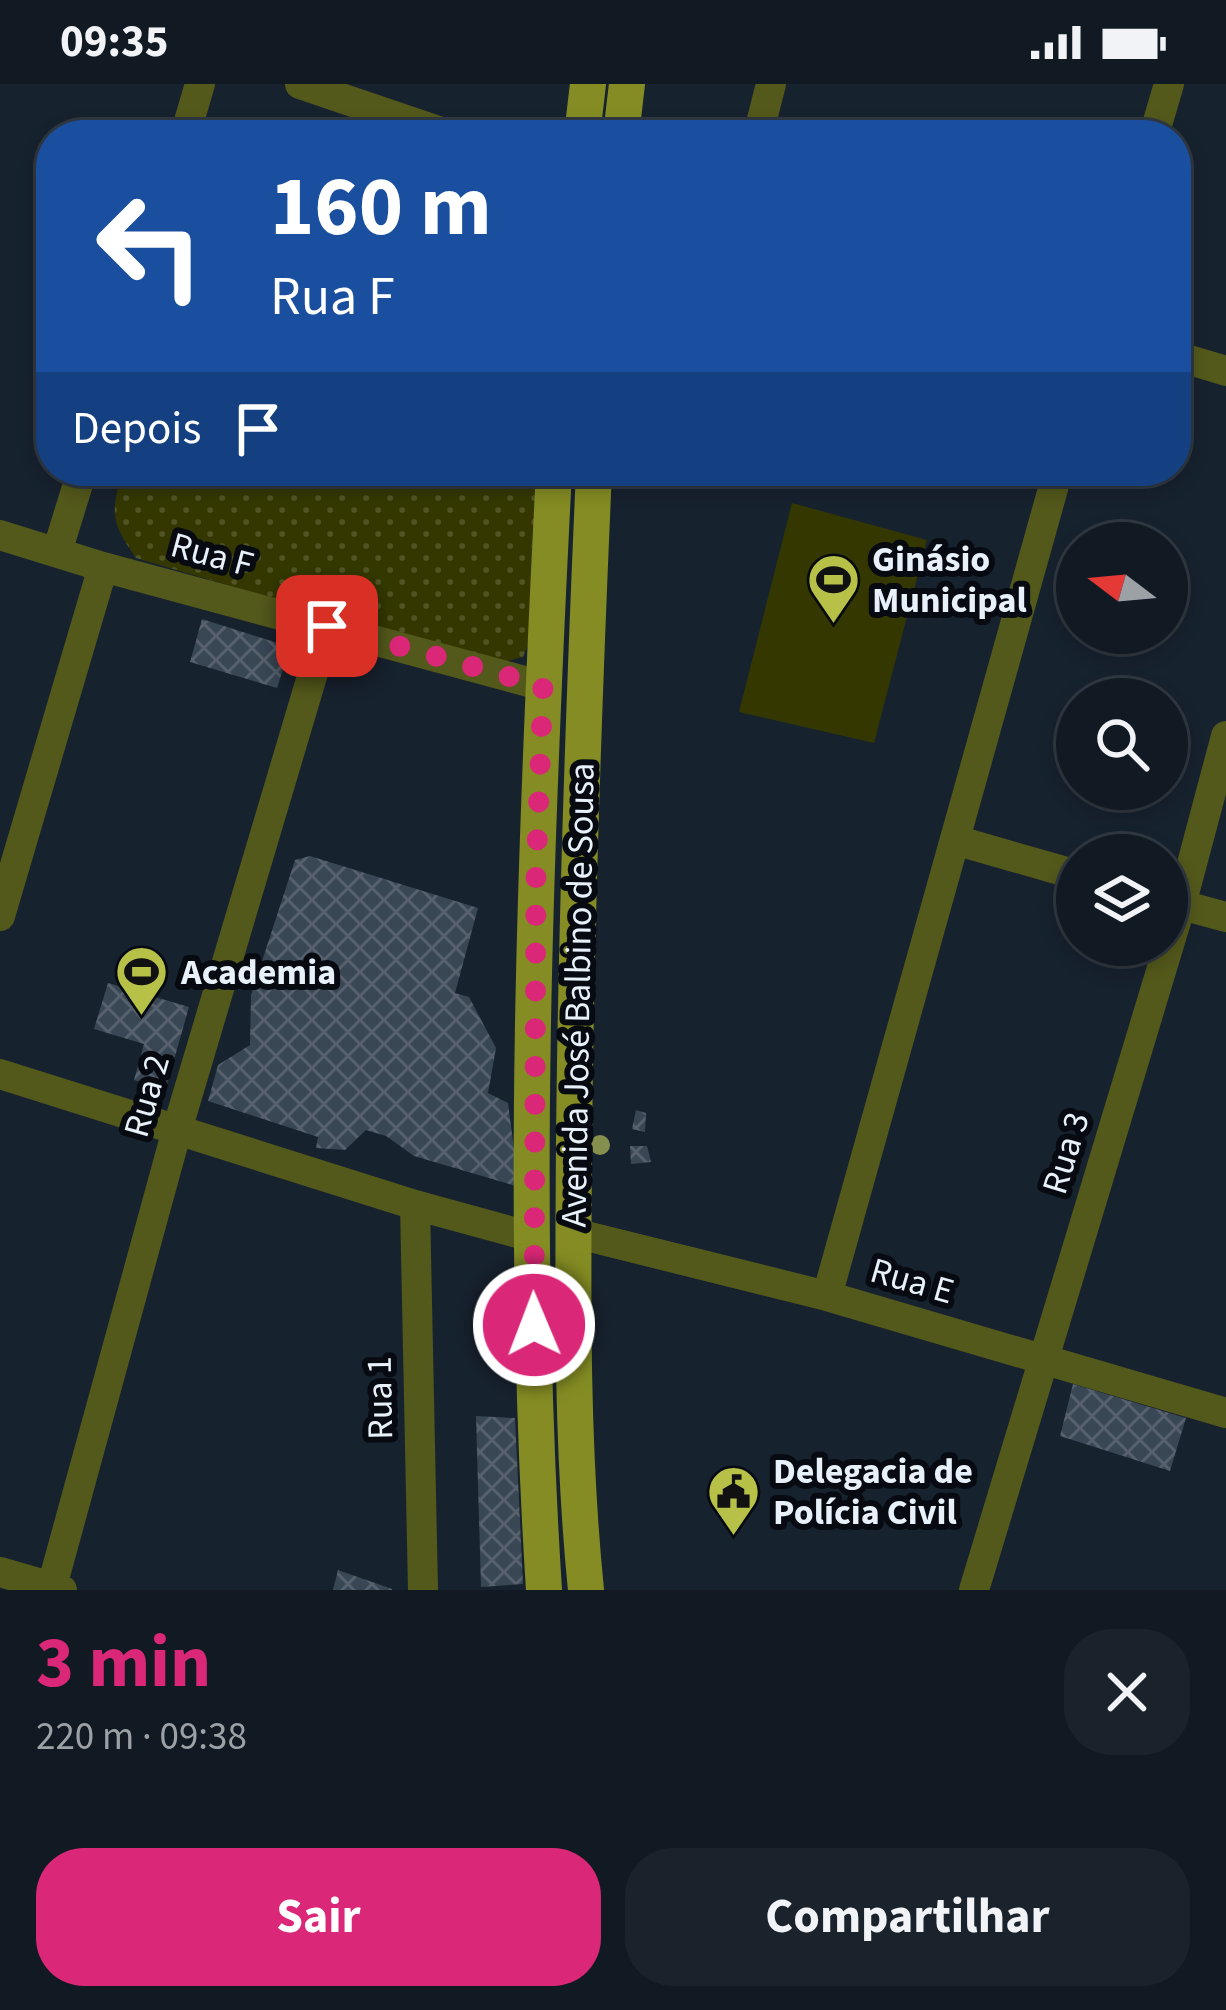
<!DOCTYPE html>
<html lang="pt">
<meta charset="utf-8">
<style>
:root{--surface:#111a23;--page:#1a232b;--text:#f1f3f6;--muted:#9ca1a6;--line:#303841;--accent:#db2777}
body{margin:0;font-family:"Source Sans 3",sans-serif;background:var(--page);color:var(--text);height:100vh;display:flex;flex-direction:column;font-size:45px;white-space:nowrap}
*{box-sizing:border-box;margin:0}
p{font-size:39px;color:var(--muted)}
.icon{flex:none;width:66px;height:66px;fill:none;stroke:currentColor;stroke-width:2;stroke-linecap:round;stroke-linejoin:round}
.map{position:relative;height:1506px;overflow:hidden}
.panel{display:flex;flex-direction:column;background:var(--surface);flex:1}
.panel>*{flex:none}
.hud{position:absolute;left:36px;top:36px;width:1155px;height:366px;border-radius:48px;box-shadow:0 6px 18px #0003,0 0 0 3px var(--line);background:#1a4fa0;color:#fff;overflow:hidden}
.needle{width:78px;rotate:286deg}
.controls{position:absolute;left:1056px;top:438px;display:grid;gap:24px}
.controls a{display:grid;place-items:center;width:132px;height:132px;border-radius:50%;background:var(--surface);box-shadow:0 6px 18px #0003,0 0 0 3px var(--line);font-size:60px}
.pin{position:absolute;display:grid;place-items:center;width:102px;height:102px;color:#fff;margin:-51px;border-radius:24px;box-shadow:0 6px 18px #0006}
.me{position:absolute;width:132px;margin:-66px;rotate:359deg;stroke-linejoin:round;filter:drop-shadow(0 0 9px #0008)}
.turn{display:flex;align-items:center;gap:42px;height:252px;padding:0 36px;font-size:54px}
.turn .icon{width:156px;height:156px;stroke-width:2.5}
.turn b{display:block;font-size:84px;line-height:102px}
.then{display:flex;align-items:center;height:114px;padding:0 36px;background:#0003;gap:24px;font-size:45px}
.round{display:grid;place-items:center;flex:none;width:126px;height:126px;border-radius:48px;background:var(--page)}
.summary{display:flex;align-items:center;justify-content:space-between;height:204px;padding:0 36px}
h1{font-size:72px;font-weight:700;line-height:90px;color:var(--accent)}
.button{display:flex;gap:24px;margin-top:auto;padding:24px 36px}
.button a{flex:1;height:138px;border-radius:48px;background:var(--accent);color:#fff;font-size:48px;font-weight:700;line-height:138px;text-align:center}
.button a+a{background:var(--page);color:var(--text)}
.status{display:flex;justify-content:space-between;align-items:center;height:84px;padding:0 60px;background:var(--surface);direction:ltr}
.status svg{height:33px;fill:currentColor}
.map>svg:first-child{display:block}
.park{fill:url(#park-dots)}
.pitch{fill:#343800}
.building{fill:url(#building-cross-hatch)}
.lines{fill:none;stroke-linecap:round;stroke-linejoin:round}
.minor{stroke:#53581b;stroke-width:30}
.major{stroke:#848c23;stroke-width:36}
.tree{fill:#85904f}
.route{stroke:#db2777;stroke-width:21;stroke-dasharray:0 37.8}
.labels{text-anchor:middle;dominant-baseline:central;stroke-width:12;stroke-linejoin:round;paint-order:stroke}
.street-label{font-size:36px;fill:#e8f0f9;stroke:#070b11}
.poi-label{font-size:36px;font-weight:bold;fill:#e8f0f9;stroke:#070b11;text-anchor:start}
</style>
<div class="status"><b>09:35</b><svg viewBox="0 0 49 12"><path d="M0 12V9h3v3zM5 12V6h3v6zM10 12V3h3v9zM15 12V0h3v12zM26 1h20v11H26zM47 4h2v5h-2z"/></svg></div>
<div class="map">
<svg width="1226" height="1506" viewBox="0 0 1226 1506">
<defs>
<pattern id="park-dots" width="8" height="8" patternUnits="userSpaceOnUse" patternTransform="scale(3)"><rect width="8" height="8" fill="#343800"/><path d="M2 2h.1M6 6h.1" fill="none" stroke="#515526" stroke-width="1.8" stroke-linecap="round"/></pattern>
<pattern id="building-cross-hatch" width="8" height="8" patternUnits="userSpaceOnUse" patternTransform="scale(3)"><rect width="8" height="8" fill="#394654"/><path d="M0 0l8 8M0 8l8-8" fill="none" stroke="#56616d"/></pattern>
</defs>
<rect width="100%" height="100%" fill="#17222f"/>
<path class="park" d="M123,387H556L554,431L532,461L534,545L523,573L495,580L136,474C111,438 110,429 123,387Z"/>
<path class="pitch" d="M792,419L927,456L874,659L739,628Z"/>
<path class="building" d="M202,535L290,563L277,604L190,578Z
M310,772L478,824L455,909L469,913L496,964L488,1009L508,1019L519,1103L414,1072L386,1052L366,1046L345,1066L316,1064L318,1053L208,1017L218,981L250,961L251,911L295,776Z
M108,899L189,923L166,1004L134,996L144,960L94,945Z
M636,1026L646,1029L645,1048L632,1045Z
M630,1062H647L651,1078L631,1080Z
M1073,1300L1186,1334L1170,1387L1060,1352Z
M476,1332L515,1334L523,1500L481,1503Z
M338,1486L392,1505V1506H333Z"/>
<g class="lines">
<path class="minor" d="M300,0L450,51
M185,51L200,0
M758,51L771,0
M1154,51L1169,0
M1176,272L1226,287
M0,451L103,483L543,602
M57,468L82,387
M955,756L1077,791
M1167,817L1226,833
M0,832L103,483
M0,990L415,1121L532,1153
M415,1121L423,1506
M574,1149L827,1212L1226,1329
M827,1212L1058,387
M0,1488L62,1506
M51,1506L177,1046L327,542
M974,1506L1181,821L1226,652"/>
<path class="major" d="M582,51L588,0
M621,51L627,0
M544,1506C520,1134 535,759 554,387
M586,1506C571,1358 573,1209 574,1060C576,836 584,612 594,387"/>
</g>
<circle class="tree" cx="600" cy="1061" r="10"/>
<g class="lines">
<path class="route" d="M327,542L543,602L536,790L534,1241"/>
</g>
<defs>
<symbol id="stadium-pin" viewBox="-11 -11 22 30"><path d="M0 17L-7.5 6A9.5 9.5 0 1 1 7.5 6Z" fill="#b7c147" stroke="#070b11"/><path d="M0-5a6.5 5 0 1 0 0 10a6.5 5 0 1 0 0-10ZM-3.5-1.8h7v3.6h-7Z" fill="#111"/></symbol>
<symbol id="civic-pin" viewBox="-11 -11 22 30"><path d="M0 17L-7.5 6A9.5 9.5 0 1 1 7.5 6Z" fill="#b7c147" stroke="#070b11"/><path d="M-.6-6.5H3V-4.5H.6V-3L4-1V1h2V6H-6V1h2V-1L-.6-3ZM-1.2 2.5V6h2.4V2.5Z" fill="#111"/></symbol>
</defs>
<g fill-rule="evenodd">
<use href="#stadium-pin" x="804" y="466" width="59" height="81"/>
<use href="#stadium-pin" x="112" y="858" width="59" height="81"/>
<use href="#civic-pin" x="704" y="1378" width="59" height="81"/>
</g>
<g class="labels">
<g class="street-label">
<text transform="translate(212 471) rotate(15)">Rua F</text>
<text transform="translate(578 911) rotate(-89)">Avenida José Balbino de Sousa</text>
<text transform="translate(147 1012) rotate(-74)">Rua 2</text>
<text transform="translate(1066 1069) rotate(-73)">Rua 3</text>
<text transform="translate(912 1197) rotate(16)">Rua E</text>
<text transform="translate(380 1314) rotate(-91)">Rua 1</text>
</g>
<g class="poi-label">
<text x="872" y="475">Ginásio<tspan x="872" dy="41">Municipal</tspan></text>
<text x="181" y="888">Academia</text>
<text x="773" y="1387">Delegacia de<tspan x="773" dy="41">Polícia Civil</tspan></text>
</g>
</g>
</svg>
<div class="controls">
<a><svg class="needle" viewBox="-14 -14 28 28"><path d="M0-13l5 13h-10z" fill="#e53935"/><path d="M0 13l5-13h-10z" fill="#9ca1a6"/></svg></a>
<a><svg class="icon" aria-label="search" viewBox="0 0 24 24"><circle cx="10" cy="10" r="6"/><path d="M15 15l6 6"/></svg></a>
<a><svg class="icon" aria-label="layers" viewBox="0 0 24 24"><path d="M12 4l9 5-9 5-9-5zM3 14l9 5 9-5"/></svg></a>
</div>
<div class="pin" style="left:327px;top:542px;background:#d93025"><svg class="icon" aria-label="arrive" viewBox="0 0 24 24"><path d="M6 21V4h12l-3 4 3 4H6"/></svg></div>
<svg class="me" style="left:534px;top:1241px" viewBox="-20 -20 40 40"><circle r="17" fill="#db2777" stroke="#fff" stroke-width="3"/><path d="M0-11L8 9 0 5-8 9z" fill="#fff"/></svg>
<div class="hud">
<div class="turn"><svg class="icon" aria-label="left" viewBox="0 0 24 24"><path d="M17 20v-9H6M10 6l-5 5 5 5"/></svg><div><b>160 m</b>Rua F</div></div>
<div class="then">Depois<svg class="icon" aria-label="arrive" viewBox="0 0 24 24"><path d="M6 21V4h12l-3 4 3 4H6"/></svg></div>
</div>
</div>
<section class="panel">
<div class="summary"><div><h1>3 min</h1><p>220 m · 09:38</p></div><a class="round"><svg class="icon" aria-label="close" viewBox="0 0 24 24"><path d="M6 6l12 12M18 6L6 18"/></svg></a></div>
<div class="button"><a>Sair</a><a>Compartilhar</a></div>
</section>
